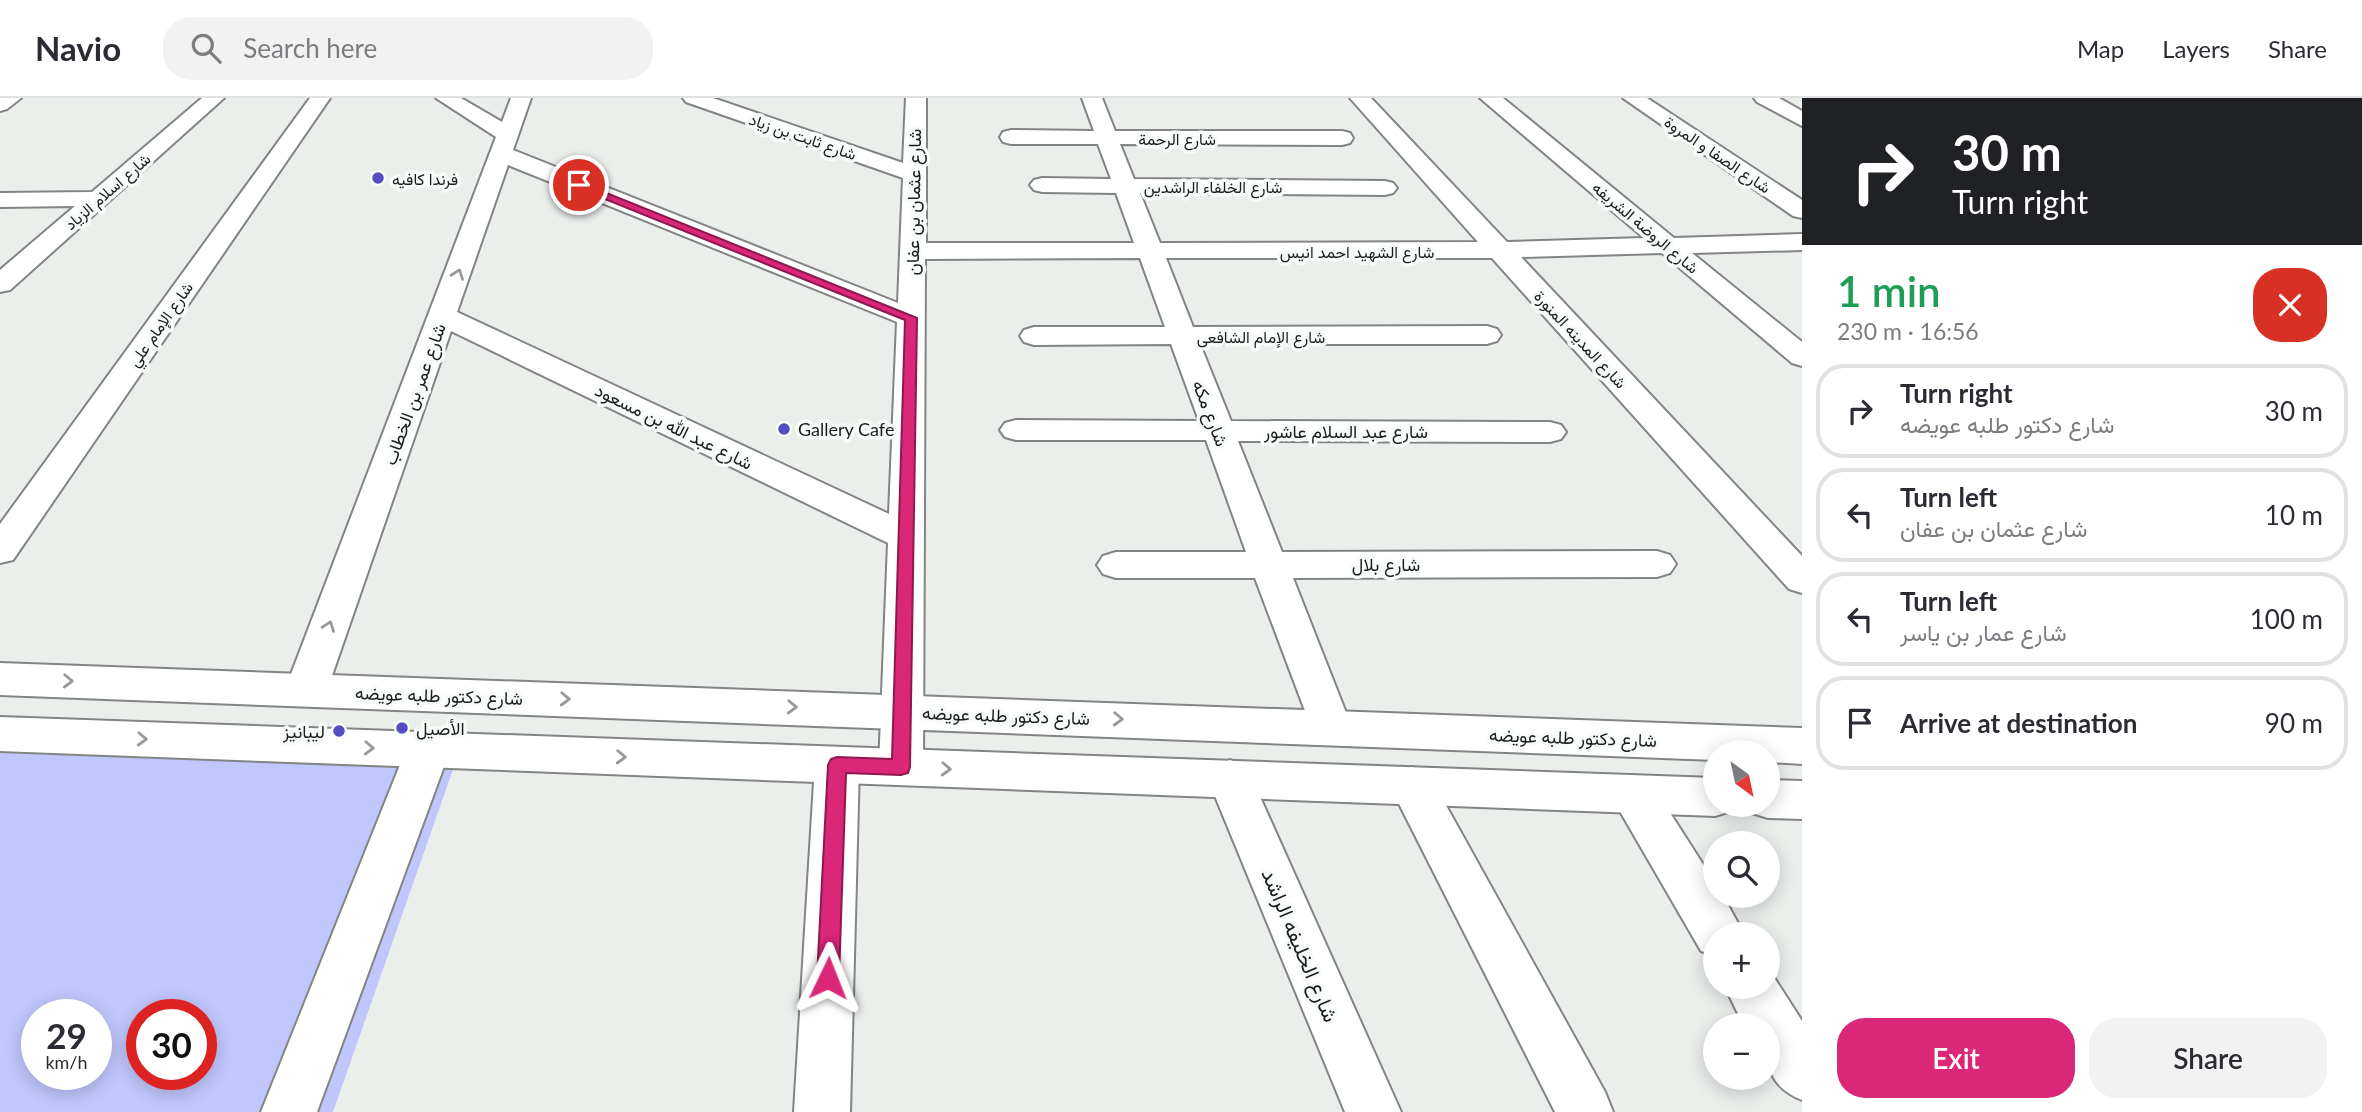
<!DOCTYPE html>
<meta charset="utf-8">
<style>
:root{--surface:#fff;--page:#f2f2f3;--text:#2b2b33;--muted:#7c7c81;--line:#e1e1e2;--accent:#db2777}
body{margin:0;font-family:Lato,Vazirmatn,sans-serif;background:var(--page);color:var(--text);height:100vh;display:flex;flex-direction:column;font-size:26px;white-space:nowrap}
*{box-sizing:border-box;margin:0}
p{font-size:23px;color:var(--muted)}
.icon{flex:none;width:38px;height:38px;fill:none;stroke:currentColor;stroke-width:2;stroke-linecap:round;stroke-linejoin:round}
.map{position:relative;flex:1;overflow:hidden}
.details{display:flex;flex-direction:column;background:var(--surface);width:560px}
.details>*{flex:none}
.top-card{background:#202124;color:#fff;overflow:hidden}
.needle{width:46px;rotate:147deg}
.tools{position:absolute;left:1703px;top:642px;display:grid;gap:14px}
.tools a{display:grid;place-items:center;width:77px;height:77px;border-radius:50%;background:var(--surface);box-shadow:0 4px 18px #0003;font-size:35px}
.speed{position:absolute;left:21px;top:901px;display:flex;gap:14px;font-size:35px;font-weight:700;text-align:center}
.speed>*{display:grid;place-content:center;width:91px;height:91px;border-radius:50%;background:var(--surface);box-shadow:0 4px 18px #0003;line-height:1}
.speed small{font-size:18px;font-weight:400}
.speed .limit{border:10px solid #d22;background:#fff;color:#111}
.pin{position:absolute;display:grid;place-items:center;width:60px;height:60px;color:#fff;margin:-30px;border:4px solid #fff;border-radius:50%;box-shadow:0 2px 7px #0007}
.me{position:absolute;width:77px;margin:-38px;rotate:2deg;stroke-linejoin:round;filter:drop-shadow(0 0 5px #0008)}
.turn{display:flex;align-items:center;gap:24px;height:147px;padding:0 35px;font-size:32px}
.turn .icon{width:91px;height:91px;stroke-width:2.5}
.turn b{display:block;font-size:49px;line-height:60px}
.round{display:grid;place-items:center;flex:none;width:74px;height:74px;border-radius:28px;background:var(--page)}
.head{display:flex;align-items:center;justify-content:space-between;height:119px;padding:0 35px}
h1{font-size:42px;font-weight:600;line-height:52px;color:#1e9e55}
.primary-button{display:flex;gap:14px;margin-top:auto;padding:14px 35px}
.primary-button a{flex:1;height:80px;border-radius:28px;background:var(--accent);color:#fff;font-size:28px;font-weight:600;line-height:80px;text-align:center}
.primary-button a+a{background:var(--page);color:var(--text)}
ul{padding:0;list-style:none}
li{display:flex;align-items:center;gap:21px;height:94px;margin:0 14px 10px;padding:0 21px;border:4px solid var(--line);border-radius:28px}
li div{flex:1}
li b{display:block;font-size:26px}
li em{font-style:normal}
header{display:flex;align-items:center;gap:42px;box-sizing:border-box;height:98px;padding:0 35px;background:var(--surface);border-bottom:2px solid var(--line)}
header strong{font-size:33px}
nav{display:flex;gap:38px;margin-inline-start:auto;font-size:24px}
.search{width:490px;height:63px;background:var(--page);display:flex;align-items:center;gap:18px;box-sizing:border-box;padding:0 24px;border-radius:28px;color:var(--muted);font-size:26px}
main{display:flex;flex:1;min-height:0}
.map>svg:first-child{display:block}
.green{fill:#c1c6fd;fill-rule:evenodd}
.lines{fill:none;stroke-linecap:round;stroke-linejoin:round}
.minor-casing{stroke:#828583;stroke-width:4}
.tertiary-casing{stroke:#828583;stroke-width:4}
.minor{fill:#fff;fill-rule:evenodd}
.tertiary{fill:#fff;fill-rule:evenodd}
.oneway{stroke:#989999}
.route{fill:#db2777;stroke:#8e194d;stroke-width:2}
.poi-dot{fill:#564dc5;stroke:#f8fcf9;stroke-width:2.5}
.labels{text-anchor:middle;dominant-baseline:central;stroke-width:7;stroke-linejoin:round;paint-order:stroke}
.far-street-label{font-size:16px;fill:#1b1d1c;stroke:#f8fcf9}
.far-poi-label{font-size:16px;fill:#1b1d1c;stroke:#f8fcf9;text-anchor:start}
.street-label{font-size:18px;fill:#1b1d1c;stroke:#f8fcf9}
.poi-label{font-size:18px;fill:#1b1d1c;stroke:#f8fcf9;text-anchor:start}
.near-street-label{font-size:21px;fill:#1b1d1c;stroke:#f8fcf9}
</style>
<header>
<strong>Navio</strong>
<div class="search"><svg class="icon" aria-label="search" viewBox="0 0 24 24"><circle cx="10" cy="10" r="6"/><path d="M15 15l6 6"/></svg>Search here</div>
<nav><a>Map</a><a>Layers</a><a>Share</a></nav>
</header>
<main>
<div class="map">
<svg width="1802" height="1014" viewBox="0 0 1802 1014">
<rect width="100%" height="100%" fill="#ebefec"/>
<path class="green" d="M0,651L456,663L333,1014H0ZM37,917H96V976H37ZM142,917H201V976H142Z"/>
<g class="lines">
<defs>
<path id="minor" d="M0,0H21L7,11L0,13Z
M202,0H224L10,192L0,194V172L75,108L0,109V95L92,94Z
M310,0H330L13,462L0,465V426Z
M436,0H461L502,24L511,0H531L513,52L898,205L903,80L686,4L683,0H713L903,65L906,0H926V145H1134L1116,95L1042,94L1034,92L1030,87L1034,82L1042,80L1111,81L1098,46H1011L1003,44L1000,39L1003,34L1011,32L1094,33L1082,0H1102L1115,33H1342L1350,35L1353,40L1350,45L1342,47L1120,46L1134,81L1385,83L1393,85L1397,90L1393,95L1385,97L1140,95L1160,145L1478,144L1350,0H1371L1507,144L1644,140L1480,0H1503L1674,140L1802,136V152L1692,155L1802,244V268L1792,265L1662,155L1521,159L1802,458V495L1789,491L1492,160H1166L1193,229L1487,228L1497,231L1501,237L1497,243L1487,246H1200L1231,323L1550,324L1561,327L1566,334L1561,341L1550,344L1238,343L1282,454L1657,453L1670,457L1676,466L1670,475L1657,479L1293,480L1352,630L1346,642L1331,647L1316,642L1255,480H1116L1103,476L1097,467L1103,458L1116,454H1246L1206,342H1016L1005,339L1000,332L1005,325L1016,322L1199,323L1171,246L1034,247L1024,244L1020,238L1024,232L1034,229H1165L1140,160L925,161L923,669L917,682L901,687L885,682L879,669L888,445L451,233L327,592L321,603L306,608L291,603L285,592L496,39ZM508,67L897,224L889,416L457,214Z
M1623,0H1647L1802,102V120L1793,118Z
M1754,0H1779L1802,13V28L1757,4Z
M428,634L443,639L450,652L317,1014H261L406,652L413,639Z
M837,649L853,654L859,667L850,1014H794L815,667L821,654Z
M1230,662L1246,668L1252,681L1401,1014H1345L1208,681L1214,668Z
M1412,669L1428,675L1605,994L1613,1014H1555L1390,688L1396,675Z
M1633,677L1649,682L1715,785V798H1723L1744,836H1715V858L1701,853L1610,696L1617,682Z
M1768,870L1802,923V1002C1764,986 1768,964 1768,928H1744L1725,889H1768Z"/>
<path id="tertiary" d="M0,565L1802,630V666L1768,664V654H1715V662L0,597Z
M0,619L1715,680V707H1734L1731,713L1715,718L0,653Z
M1768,682L1802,683V721L1768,720L1752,715L1748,707H1768Z"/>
</defs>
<use href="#minor" class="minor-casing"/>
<use href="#tertiary" class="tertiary-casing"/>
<use href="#minor" class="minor"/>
<use href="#tertiary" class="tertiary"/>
</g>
<defs><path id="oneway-chevron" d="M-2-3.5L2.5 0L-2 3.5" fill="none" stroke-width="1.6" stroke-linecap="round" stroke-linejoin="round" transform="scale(1.75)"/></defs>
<g class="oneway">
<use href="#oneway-chevron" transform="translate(458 176) rotate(-70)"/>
<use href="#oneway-chevron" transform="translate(329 528) rotate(-70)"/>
<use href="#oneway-chevron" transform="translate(68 583) rotate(2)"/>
<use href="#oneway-chevron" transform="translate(565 601) rotate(2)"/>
<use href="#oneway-chevron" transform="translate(792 609) rotate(2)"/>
<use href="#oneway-chevron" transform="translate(1118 621) rotate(2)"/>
<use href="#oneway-chevron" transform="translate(142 641) rotate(2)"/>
<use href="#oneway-chevron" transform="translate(369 650) rotate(2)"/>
<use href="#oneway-chevron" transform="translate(621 659) rotate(2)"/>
<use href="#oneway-chevron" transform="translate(946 671) rotate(2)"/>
</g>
<path class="route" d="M579,84L917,220L910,669L908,675L901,677L846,675L839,880L836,888L828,891L821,888L817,880L828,667L831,661L837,659L892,661L905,222L575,89L574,87Z"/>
<g class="poi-dot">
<circle cx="378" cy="80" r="7"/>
<circle cx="784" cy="331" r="7"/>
<circle cx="402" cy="630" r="7"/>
<circle cx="339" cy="633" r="7"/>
</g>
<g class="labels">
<g class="far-street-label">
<text transform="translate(803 38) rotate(19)">شارع ثابت بن زياد</text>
<text x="1177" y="40">شارع الرحمة</text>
<text transform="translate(1718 56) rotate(34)">شارع الصفا و المروة</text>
<text x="1213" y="88">شارع الخلفاء الراشدين</text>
<text transform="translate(107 93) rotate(-41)">شارع اسلام الزياد</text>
<text transform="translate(1646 129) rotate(40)">شارع الروضة الشريفه</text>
<text x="1357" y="153">شارع الشهيد احمد انيس</text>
<text transform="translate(160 226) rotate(-55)">شارع الإمام علي</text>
<text x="1261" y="238">شارع الإمام الشافعى</text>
<text transform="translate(1581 241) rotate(47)">شارع المدينه المنورة</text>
</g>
<g class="far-poi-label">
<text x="392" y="80">فرندا كافيه</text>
</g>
<g class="street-label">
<text transform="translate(913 104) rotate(-89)">شارع عثمان بن عفان</text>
<text transform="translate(414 296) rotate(-70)">شارع عمر بن الخطاب</text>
<text transform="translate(1211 315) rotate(69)">شارع مكه</text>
<text transform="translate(674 328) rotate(26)">شارع عبد الله بن مسعود</text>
<text x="1346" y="333">شارع عبد السلام عاشور</text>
<text x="1386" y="466">شارع بلال</text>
<text transform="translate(439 597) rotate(2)">شارع دكتور طلبه عويضه</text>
<text transform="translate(1006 617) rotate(2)">شارع دكتور طلبه عويضه</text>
<text transform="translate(1573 639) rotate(2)">شارع دكتور طلبه عويضه</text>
</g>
<g class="poi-label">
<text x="798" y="331">Gallery Cafe</text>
<text x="416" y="630">الأصيل</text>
<text x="325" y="633" text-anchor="end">ليبانيز</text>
</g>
<g class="near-street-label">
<text transform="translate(1301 847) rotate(67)">شارع الخليفه الراشد</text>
</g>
</g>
</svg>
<div class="tools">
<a><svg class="needle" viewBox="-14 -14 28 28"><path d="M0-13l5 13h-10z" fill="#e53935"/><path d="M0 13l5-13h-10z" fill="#7c7c81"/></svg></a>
<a><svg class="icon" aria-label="search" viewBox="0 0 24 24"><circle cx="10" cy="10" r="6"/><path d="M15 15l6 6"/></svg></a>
<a>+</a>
<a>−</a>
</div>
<div class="speed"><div>29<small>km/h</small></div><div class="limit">30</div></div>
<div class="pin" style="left:579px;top:87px;background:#d93025"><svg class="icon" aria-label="arrive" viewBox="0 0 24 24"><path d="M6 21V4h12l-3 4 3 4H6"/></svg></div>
<svg class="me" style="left:828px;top:880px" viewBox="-20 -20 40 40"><path d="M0-17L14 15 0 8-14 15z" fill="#db2777" stroke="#fff" stroke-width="4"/></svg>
</div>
<section class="details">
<div class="top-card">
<div class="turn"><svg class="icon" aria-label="right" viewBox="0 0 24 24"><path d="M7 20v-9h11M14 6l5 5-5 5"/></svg><div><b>30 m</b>Turn right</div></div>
</div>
<div class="head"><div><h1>1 min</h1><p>230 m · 16:56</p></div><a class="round" style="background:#d93025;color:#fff"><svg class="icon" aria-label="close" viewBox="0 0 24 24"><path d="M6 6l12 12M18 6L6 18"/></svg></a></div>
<ul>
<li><svg class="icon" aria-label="right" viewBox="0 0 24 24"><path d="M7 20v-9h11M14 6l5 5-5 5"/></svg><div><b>Turn right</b><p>شارع دكتور طلبه عويضه</p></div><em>30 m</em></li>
<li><svg class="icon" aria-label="left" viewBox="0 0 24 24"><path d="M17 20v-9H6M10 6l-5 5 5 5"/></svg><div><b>Turn left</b><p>شارع عثمان بن عفان</p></div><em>10 m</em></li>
<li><svg class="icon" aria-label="left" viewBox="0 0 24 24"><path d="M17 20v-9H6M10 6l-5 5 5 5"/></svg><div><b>Turn left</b><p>شارع عمار بن ياسر</p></div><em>100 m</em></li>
<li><svg class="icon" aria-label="arrive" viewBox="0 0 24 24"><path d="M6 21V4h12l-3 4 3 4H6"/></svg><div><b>Arrive at destination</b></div><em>90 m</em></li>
</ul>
<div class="primary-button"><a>Exit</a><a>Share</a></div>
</section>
</main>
